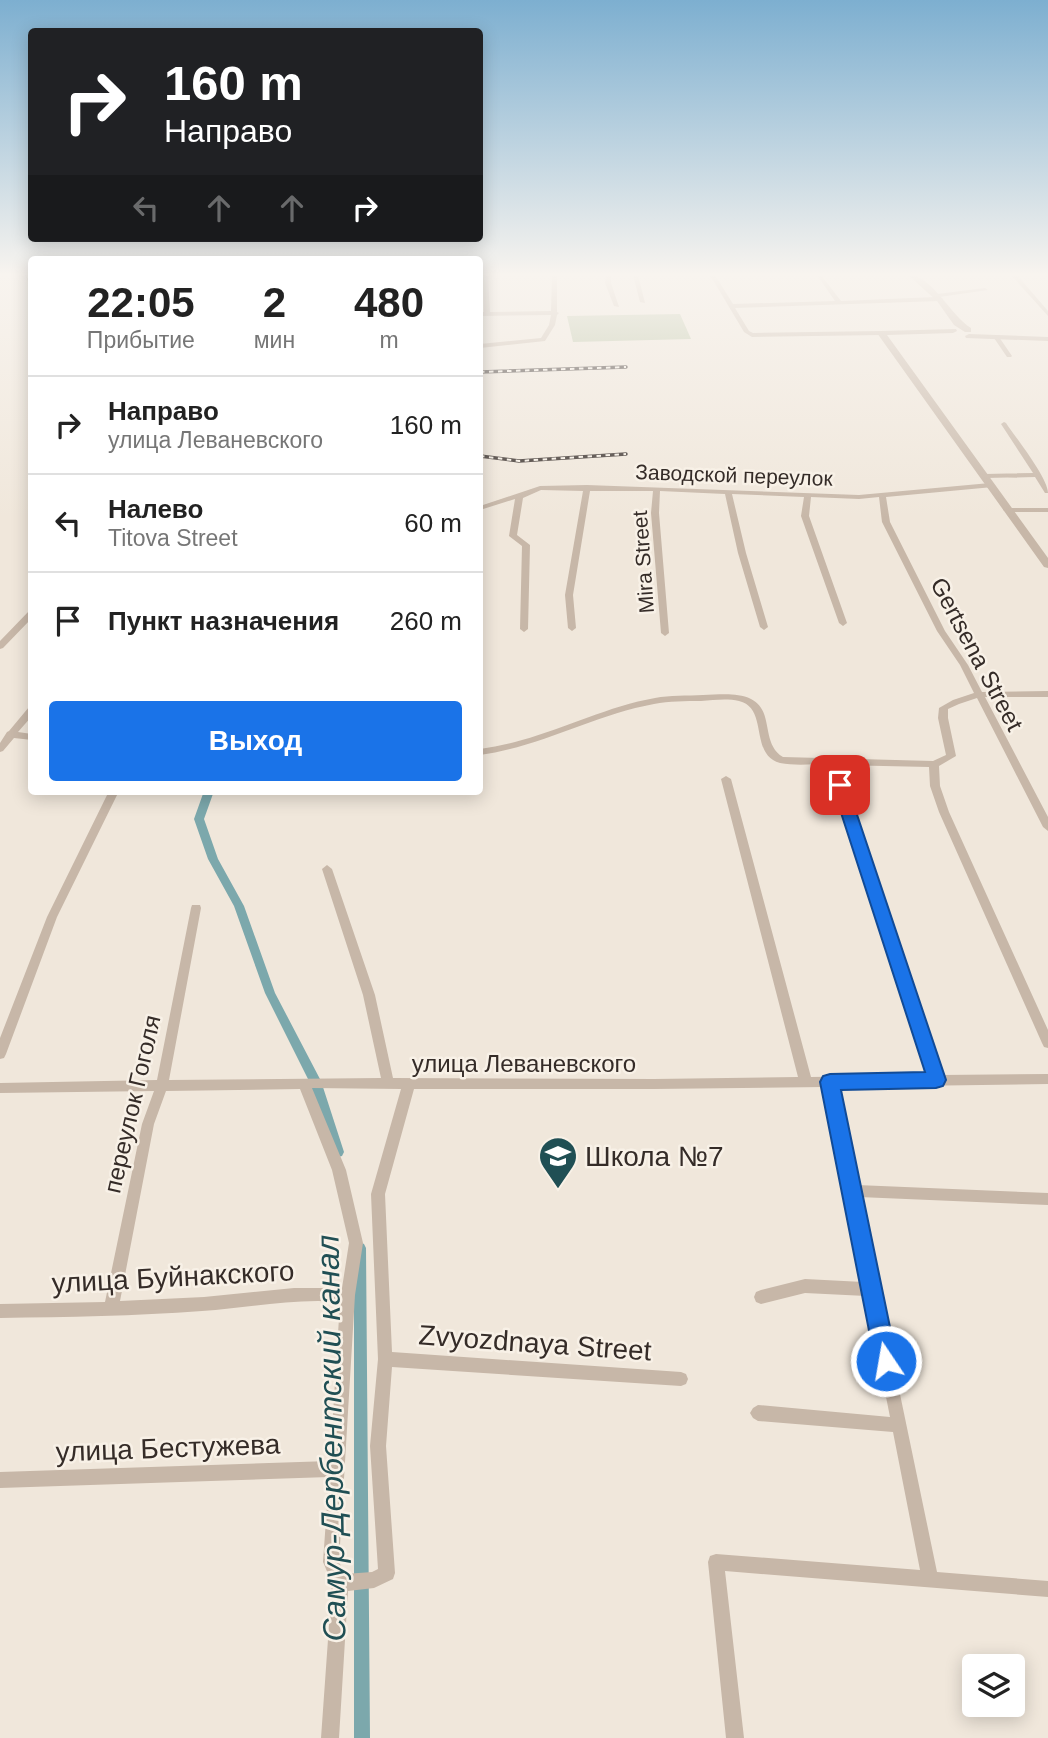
<!DOCTYPE html>
<html lang="ru">
<meta charset="utf-8">
<style>
:root{--surface:#fff;--page:#f2f2f2;--text:#222;--muted:#767676;--line:#e0e0e0;--accent:#1a73e8}
body{margin:0;font-family:Helvetica,sans-serif;background:var(--page);color:var(--text);height:100vh;display:flex;flex-direction:column;font-size:26px;white-space:nowrap}
*{box-sizing:border-box;margin:0}
p{font-size:23px;color:var(--muted)}
.icon{flex:none;width:38px;height:38px;fill:none;stroke:currentColor;stroke-width:2;stroke-linecap:round;stroke-linejoin:round}
.map{position:relative;flex:1;overflow:hidden}
.side{position:absolute;left:28px;top:256px;width:455px;height:539px;display:flex;flex-direction:column;background:var(--surface);border-radius:7px;box-shadow:0 4px 18px #0003}
.side>*{flex:none}
.top-card{position:absolute;left:28px;top:28px;width:455px;height:214px;border-radius:7px;box-shadow:0 4px 18px #0003;background:#202124;color:#fff;overflow:hidden}
.fabs{position:absolute;left:962px;top:1654px;display:grid;gap:14px}
.fabs a{display:grid;place-items:center;width:63px;height:63px;border-radius:7px;background:var(--surface);box-shadow:0 4px 18px #0003;font-size:35px}
.pin{position:absolute;display:grid;place-items:center;width:60px;height:60px;color:#fff;margin:-30px;border-radius:14px;box-shadow:0 4px 10px #0006}
.me{position:absolute;width:77px;margin:-38px;rotate:348deg;stroke-linejoin:round;filter:drop-shadow(0 0 5px #0008)}
.turn{display:flex;align-items:center;gap:24px;height:147px;padding:0 21px;font-size:32px}
.turn .icon{width:91px;height:91px;stroke-width:2.5}
.turn b{display:block;font-size:49px;line-height:60px}
.lanes{display:flex;align-items:center;height:66px;padding:0 21px;background:#0003;justify-content:center;gap:35px;direction:ltr}
.lanes .off{opacity:.35}
.eta{display:flex;justify-content:space-evenly;align-items:center;height:119px;text-align:center}
.eta b{font-size:42px;font-weight:800;line-height:49px}
.action{display:flex;gap:14px;margin-top:auto;padding:14px 21px}
.action a{flex:1;height:80px;border-radius:7px;background:var(--accent);color:#fff;font-size:28px;font-weight:800;line-height:80px;text-align:center}
ul{padding:0;list-style:none}
li{display:flex;align-items:center;gap:21px;height:98px;padding:0 21px;border-top:2px solid var(--line)}
li div{flex:1}
li b{display:block;font-size:26px}
li em{font-style:normal}
.map>svg:first-child{display:block}
.green{fill:#b2be9c}
.lines{fill:none;stroke-linecap:round;stroke-linejoin:round}
.canal{fill:#7ca8ac;fill-rule:evenodd}
.minor{fill:#c7b7a8;fill-rule:evenodd}
.tertiary{fill:#c7b7a8;fill-rule:evenodd}
.rail-casing{stroke:#352c28;stroke-width:3.5}
.rail{stroke:#f8f1e7;stroke-width:2;stroke-dasharray:4.5;stroke-linecap:butt}
.route{fill:#1a73e8;stroke:#114b97;stroke-width:2}
.labels{text-anchor:middle;dominant-baseline:central;stroke-width:5;stroke-linejoin:round;paint-order:stroke}
.far-street-label{font-size:21px;fill:#352c28;stroke:#f8f1e7}
.street-label{font-size:24px;fill:#352c28;stroke:#f8f1e7}
.near-poi-label{font-size:28px;fill:#352c28;stroke:#f8f1e7;text-anchor:start}
.near-street-label{font-size:28px;fill:#352c28;stroke:#f8f1e7}
.near-water-label{font-size:32px;font-style:italic;fill:#204f54;stroke:#f8f1e7}
</style>
<div class="map">
<svg width="1048" height="1738" viewBox="0 0 1048 1738">
<rect width="100%" height="100%" fill="#f0e7db"/>
<path class="green" d="M680,314L691,339L573,342L567,316Z"/>
<g class="lines">
<path class="canal" d="M204,791H214L204,819L218,859L244,906L275,993L321,1081L344,1152L342,1156L338,1157L334,1156L332,1152L309,1081L265,993L234,906L208,859L194,819Z
M360,1242L364,1244L366,1248L370,1738H354V1248L356,1244Z"/>
<path class="minor" d="M483,275H488L490,312L551,311L552,275H557V312L559,313L557,315L555,325L545,341L480,348V344L541,338L549,325L551,315L480,316V312H484Z
M606,275H611V283L619,307L614,306L605,283Z
M633,275H638L645,303L640,302Z
M710,275H715L733,304L835,301L817,275H821L841,301L936,297L934,296L937,294L985,288L988,290L939,297L943,299L940,301L735,308L749,331L753,333L881,331L884,333L881,335L752,337L744,332Z
M1011,275H1017L1048,311V316Z
M995,337H999L1012,356L1011,357H1007L994,338Z
M1004,422L1006,423C1016,438 1048,478 1048,493H1045L1035,477L985,478L981,476L985,474L1033,473L1001,424Z
M990,483H993V487L886,497L890,522L945,631L968,665L982,692L1048,691V697H985L1048,817V831L1043,827L977,698L959,704L948,709V718L956,756L939,766L940,786L949,812L1048,1030V1048L1044,1047L1042,1043L939,812L930,786L929,767L838,765L941,1075L1048,1074V1084L836,1087L857,1185L1048,1193V1205L859,1197L937,1572L1048,1581V1597L725,1571L744,1738H726L708,1562L710,1556L716,1554L920,1570L893,1432L758,1421L753,1418L750,1413L753,1408L758,1405L890,1417L866,1296L805,1293L761,1304L756,1302L754,1297L756,1292L761,1290L805,1279L863,1282L824,1087L654,1089H414L385,1194L392,1352L681,1372L686,1374L688,1379L686,1384L681,1386L392,1367L386,1446L395,1573L393,1579L374,1588L348,1591L339,1738H321L332,1583L323,1562L329,1477L0,1488V1472L330,1461L340,1302C294,1298 248,1308 202,1311C135,1316 68,1317 0,1318V1304L105,1302L142,1124L154,1091L0,1093V1083L157,1080L191,908L192,905H200L201,908L169,1080L381,1078L363,995L322,869L327,865L332,869L375,995L393,1078L654,1079L798,1077L721,779L726,776L731,779L811,1077L928,1075L828,764C813,764 795,766 780,763C749,755 769,708 739,701C727,698 714,700 701,701C686,701 669,701 654,704C594,715 540,747 480,755V749C494,747 508,744 522,740C566,728 609,706 655,698C670,695 687,696 703,695C718,695 736,692 751,699C775,711 760,743 783,757L933,761L946,755L938,718L939,708L953,700L974,693L960,665L937,631L882,522L879,497L859,499L811,497L809,516L847,623L843,626L839,623L801,516L804,497L732,494L746,553L768,627L764,630L760,627L738,553L725,494L660,491L659,513L669,633L665,636L661,633L651,513L653,491H590L573,595L576,628L572,631L568,628L565,595L583,491L541,490L523,498L517,535L530,545L528,629L524,632L520,629L522,546L509,536L515,499L480,510V506L540,486L587,485L859,495ZM312,1088L401,1089L371,1194L378,1359L370,1446L378,1569L372,1572L345,1574L339,1562L355,1295L363,1243L346,1170ZM300,1089L332,1170L349,1243L342,1288H294L204,1297L120,1301L154,1124L166,1091Z
M1004,508H1048V512H1007L1003,510Z
M29,611H32V618L3,648L0,649V641Z
M32,706V716L18,732L32,734V740L14,738L3,751L0,752V743L7,732L9,731L29,707Z
M109,791H119L57,917L6,1054L4,1058L0,1059V1038L47,917Z"/>
<path class="tertiary" d="M908,275C932,275 951,316 971,328V332H965L954,325L937,301Z
M956,329L957,331L953,333L887,335L1048,558V568L1044,567L877,333L881,331Z
M969,334L1048,337V341L966,338L965,336Z"/>
<defs>
<path id="rail" d="M27,275L32,285
M480,372L626,367
M480,456L519,461L626,454"/>
</defs>
<use href="#rail" class="rail-casing"/>
<use href="#rail" class="rail"/>
</g>
<linearGradient id="sky" x2="0" y2="1"><stop stop-color="#7dafd0"/><stop offset="0.53" stop-color="#f8f4ef"/><stop offset="1" stop-color="#f8f4ef" stop-opacity="0"/></linearGradient>
<rect width="1048" height="518" fill="url(#sky)"/>
<path class="route" d="M840,780L847,785L946,1080L943,1086L936,1088L841,1090L897,1361L894,1369L886,1372L878,1369L875,1361L820,1082L823,1076L830,1074L925,1072L832,785Z"/>
<defs>
<symbol id="school-pin" viewBox="-11 -11 22 30"><path d="M0 17L-7.5 6A9.5 9.5 0 1 1 7.5 6Z" fill="#204f54" stroke="#f8f1e7"/><path d="M0-5L7-2L0 1L-7-2ZM-4 1L0 2.5L4 1V4Q0 6-4 4Z" fill="#fff"/></symbol>
</defs>
<g fill-rule="evenodd">
<use href="#school-pin" x="536" y="1134" width="44" height="60"/>
</g>
<g class="labels">
<g class="far-street-label">
<text transform="translate(734 475) rotate(2)">Заводской переулок</text>
<text transform="translate(643 562) rotate(-94)">Mira Street</text>
</g>
<g class="street-label">
<text transform="translate(977 654) rotate(62)">Gertsena Street</text>
<text x="524" y="1063">улица Леваневского</text>
<text transform="translate(132 1104) rotate(-77)">переулок Гоголя</text>
</g>
<g class="near-poi-label">
<text x="585" y="1156">Школа №7</text>
</g>
<g class="near-street-label">
<text transform="translate(173 1277) rotate(-3)">улица Буйнакского</text>
<text transform="translate(535 1343) rotate(4)">Zvyozdnaya Street</text>
<text transform="translate(168 1448) rotate(-2)">улица Бестужева</text>
</g>
<g class="near-water-label">
<text transform="translate(331 1438) rotate(-91)">Самур-Дербентский канал</text>
</g>
</g>
</svg>
<div class="fabs">
<a><svg class="icon" aria-label="layers" viewBox="0 0 24 24"><path d="M12 4l9 5-9 5-9-5zM3 14l9 5 9-5"/></svg></a>
</div>
<div class="pin" style="left:840px;top:785px;background:#d93025"><svg class="icon" aria-label="arrive" viewBox="0 0 24 24"><path d="M6 21V4h12l-3 4 3 4H6"/></svg></div>
<svg class="me" style="left:886px;top:1361px" viewBox="-20 -20 40 40"><circle r="17" fill="#1a73e8" stroke="#fff" stroke-width="3"/><path d="M0-11L8 9 0 5-8 9z" fill="#fff"/></svg>
<div class="top-card">
<div class="turn"><svg class="icon" aria-label="right" viewBox="0 0 24 24"><path d="M7 20v-9h11M14 6l5 5-5 5"/></svg><div><b>160 m</b>Направо</div></div>
<div class="lanes"><svg class="icon off" aria-label="left" viewBox="0 0 24 24"><path d="M17 20v-9H6M10 6l-5 5 5 5"/></svg><svg class="icon off" aria-label="ahead" viewBox="0 0 24 24"><path d="M12 20V5M6 11l6-6 6 6"/></svg><svg class="icon off" aria-label="ahead" viewBox="0 0 24 24"><path d="M12 20V5M6 11l6-6 6 6"/></svg><svg class="icon" aria-label="right" viewBox="0 0 24 24"><path d="M7 20v-9h11M14 6l5 5-5 5"/></svg></div>
</div>
<section class="side">
<div class="eta">
<div><b>22:05</b><p>Прибытие</p></div>
<div><b>2</b><p>мин</p></div>
<div><b>480</b><p>m</p></div>
</div>
<ul>
<li><svg class="icon" aria-label="right" viewBox="0 0 24 24"><path d="M7 20v-9h11M14 6l5 5-5 5"/></svg><div><b>Направо</b><p>улица Леваневского</p></div><em>160 m</em></li>
<li><svg class="icon" aria-label="left" viewBox="0 0 24 24"><path d="M17 20v-9H6M10 6l-5 5 5 5"/></svg><div><b>Налево</b><p>Titova Street</p></div><em>60 m</em></li>
<li><svg class="icon" aria-label="arrive" viewBox="0 0 24 24"><path d="M6 21V4h12l-3 4 3 4H6"/></svg><div><b>Пункт назначения</b></div><em>260 m</em></li>
</ul>
<div class="action"><a>Выход</a></div>
</section>
</div>
